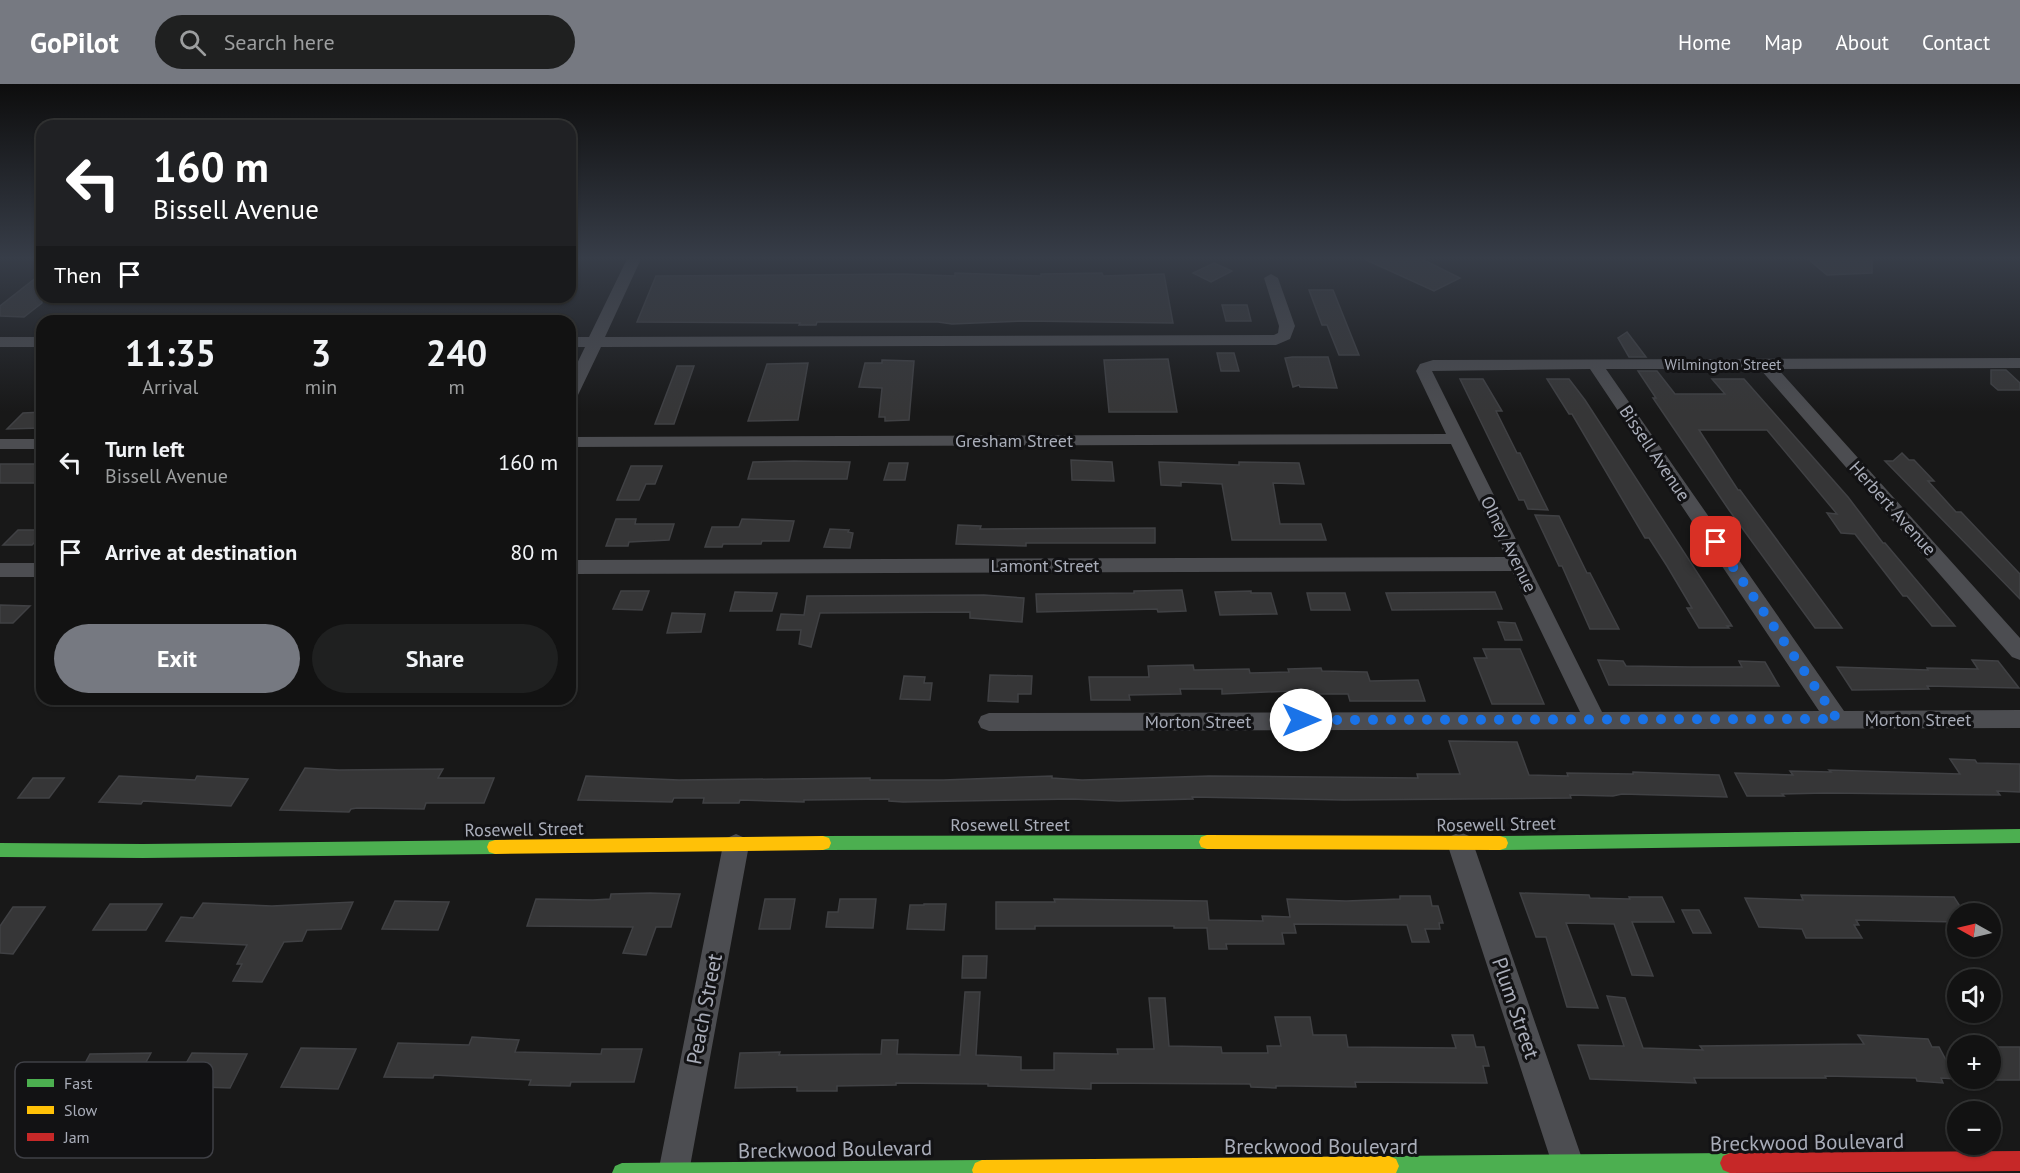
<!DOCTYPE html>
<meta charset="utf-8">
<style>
:root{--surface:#121212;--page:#1f2020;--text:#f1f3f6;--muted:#9c9e9f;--line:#313232;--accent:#767981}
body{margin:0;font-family:"PT Sans",sans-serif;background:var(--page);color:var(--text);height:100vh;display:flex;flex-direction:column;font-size:22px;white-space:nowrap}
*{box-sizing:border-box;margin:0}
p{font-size:20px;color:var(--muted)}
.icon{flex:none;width:33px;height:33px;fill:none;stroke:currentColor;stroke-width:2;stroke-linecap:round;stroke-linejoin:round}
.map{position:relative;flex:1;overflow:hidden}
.drawer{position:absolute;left:36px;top:231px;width:540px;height:390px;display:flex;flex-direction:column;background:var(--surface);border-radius:18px;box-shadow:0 2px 4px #0004,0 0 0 2px var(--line)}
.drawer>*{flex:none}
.hud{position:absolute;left:36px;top:36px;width:540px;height:183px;border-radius:18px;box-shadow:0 2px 4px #0004,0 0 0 2px var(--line);background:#202124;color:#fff;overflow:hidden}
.needle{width:39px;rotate:278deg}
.tools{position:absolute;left:1947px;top:819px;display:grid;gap:12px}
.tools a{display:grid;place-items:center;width:54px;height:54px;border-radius:50%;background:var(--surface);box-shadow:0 2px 4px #0004,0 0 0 2px var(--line);font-size:30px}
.pin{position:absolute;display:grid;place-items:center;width:51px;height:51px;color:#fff;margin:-26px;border-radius:12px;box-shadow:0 3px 9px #0006}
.me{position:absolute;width:66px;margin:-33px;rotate:90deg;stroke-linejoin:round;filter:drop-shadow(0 0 4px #0008)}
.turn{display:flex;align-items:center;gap:21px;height:126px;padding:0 18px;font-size:27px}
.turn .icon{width:78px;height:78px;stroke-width:2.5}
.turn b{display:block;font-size:42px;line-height:51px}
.then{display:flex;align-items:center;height:57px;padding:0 18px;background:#0003;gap:12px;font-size:22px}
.eta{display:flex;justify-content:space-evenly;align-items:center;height:102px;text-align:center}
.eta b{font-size:36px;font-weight:800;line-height:42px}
.button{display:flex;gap:12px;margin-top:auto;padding:12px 18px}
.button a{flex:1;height:69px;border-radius:36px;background:var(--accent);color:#fff;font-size:24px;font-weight:800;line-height:69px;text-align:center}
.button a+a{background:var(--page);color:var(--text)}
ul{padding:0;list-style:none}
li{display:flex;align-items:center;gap:18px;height:90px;padding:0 18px}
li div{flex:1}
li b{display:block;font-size:22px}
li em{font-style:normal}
header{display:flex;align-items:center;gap:36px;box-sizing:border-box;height:84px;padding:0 30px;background:var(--accent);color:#fff}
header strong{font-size:28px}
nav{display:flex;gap:33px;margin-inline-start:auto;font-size:21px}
.search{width:420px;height:54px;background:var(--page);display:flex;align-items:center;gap:15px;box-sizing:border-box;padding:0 21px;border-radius:33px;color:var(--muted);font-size:22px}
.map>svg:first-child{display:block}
.building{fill:#363637;stroke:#404144;stroke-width:1.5}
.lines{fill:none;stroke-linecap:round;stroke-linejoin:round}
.street{fill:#4c4d51;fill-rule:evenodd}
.fast{fill:#4caf50;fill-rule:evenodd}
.slow{fill:#ffc107;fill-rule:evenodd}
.jam{fill:#c62828;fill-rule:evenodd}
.route{stroke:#1a73e8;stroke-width:10;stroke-dasharray:0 18}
.labels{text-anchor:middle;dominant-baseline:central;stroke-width:6;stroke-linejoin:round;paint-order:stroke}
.far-street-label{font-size:15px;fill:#a9adb9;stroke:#121214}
.street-label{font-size:18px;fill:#a9adb9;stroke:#121214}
.near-street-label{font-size:21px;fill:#a9adb9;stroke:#121214}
.key{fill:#121214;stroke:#3f4046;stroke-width:1.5}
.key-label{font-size:16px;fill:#a9adb9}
</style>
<header>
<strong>GoPilot</strong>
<div class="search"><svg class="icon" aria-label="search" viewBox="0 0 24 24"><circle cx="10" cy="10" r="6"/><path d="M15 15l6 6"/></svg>Search here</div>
<nav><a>Home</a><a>Map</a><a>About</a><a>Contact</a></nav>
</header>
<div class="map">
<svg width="2020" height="1089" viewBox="0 0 2020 1089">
<rect width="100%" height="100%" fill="#181818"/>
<path class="building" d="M1364,175H1422L1460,194L1434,207Z
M1808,175H1872V189L1827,191Z
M1214,179L1232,187L1211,198L1193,189Z
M42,189V219L24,233L0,232V222Z
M955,189L1041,192V190L1102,189L1103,192L1164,190L1173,239L1023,237L952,240L938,238H817L816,241H799L800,239L637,238L656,192L904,190L955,192Z
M1309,206H1333L1359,271H1339L1327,241H1322Z
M1222,221H1247L1251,237H1226Z
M1627,248L1646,273H1629L1618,254Z
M1217,269H1234L1239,287H1221Z
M1292,273H1328L1337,304L1300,303L1299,301L1293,303L1285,274Z
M1168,275L1177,328H1109L1104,276Z
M882,276L914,277L909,336L885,337V333H879L882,304L859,303L865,279H882Z
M808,279L798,336L748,337L767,280Z
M677,282H694L674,340H655Z
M1991,286H2006L2020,299V306H1998L1991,300Z
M1638,287H1657L1675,310H1725L1712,295H1744L1848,413L1883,459H1885L1955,542H1932L1907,512H1903L1855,450L1841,449L1827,429L1837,430L1767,346H1699L1738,406H1740L1842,544H1815L1729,426L1653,314H1656Z
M1460,295H1483L1502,327H1496L1517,369H1520L1548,426L1528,425L1524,416H1519Z
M1547,295H1569L1585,316L1732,542H1727L1729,544H1699L1687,524H1692L1667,482L1649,454H1645L1572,330H1569Z
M42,328V344L7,345L23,329Z
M1902,369L1909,376H1914L1934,397H1928L1956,428H1961L2020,490V515L1885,377H1893Z
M1071,376L1112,378L1114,397L1072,396Z
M794,377L850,378L847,395H748L753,378Z
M1159,378L1239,381V378L1299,379L1304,400L1273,399L1280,440H1321L1326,456H1232L1222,400L1181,398V402L1161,401Z
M889,379H908L905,396H884Z
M0,380H42V399H0Z
M631,382H662L655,400H646L639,416H617Z
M1535,431L1559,432L1587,489H1590L1619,545H1590L1562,482H1559Z
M616,435H636L635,440H674L669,456L629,458L628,462H606Z
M742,435L794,437L789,457H762L761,460H723L722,463H705L712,443H739Z
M958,441L981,442L980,445L1155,444V459H1026V462L956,460Z
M830,445L849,446L848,448L853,449L850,464L824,463Z
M18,446H42V451L32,461H3Z
M1182,506L1186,527L1158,528L1157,525L1037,528L1036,510L1134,509V507Z
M621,507H649L642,526L613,525Z
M1251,507V509H1271L1277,530L1220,531L1215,508Z
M735,508L777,509L772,527H730Z
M1495,508L1502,525L1392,526L1386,509Z
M1307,509H1345L1350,526H1311Z
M984,511L1024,514L1022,538L970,534V528L820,529L811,563L799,560L801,546H777L781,530L804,531L807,512Z
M0,521L30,522L13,539H0Z
M672,529L705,530L701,548L667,549Z
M1498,538L1515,539L1522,556H1505Z
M1483,565H1520L1544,620H1492L1474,574H1487Z
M1598,576L1623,577L1626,582L1691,583H1742L1739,577L1765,578L1779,602L1609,601Z
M1972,576L1998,577L2019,604L1927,602L1929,605L1852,606L1837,583L1928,586L1927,584L1978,585Z
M1193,581L1194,586L1249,585L1250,589L1289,588L1288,585L1321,584L1322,587L1367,588L1370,597L1418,596L1425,617H1350L1348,610H1314L1313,606L1222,610V605H1180L1181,610L1129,611L1130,616H1091L1089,593H1149L1148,582Z
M990,591L1032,592L1031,610H1018V618L988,617Z
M904,592L925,593L924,599H932L930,616L900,615Z
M1449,657L1517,658L1529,691L1568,692L1567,689L1633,690V688L1719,691L1727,713L1622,710L1613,712L1570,711L1571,714L1344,716L1192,713L1193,715L1119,717L1073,715L903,718L889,717V715L804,716V718L740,716L739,719H703L704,714H674L672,718L578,716L586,692L679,696L870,694V696H943L1052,692V694L1082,696L1209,692L1418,694L1417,690H1460Z
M1950,675L1975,676L1977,679L2020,680V708L1997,707L2000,711L1826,709L1782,710L1784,712H1747L1735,689L1793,691L1790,687L1831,688L1829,686L1960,690Z
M305,684L339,686L443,685L438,694H494L484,719H426L424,725L357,724L351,725L349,728L280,726Z
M119,692L195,696L197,692L248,695L231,722L143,717L141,720L99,718Z
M33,694H64L49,714H18Z
M650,809L680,810L671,843H656L646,871L623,869L633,843L527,842L536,815L593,816L610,815L611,810Z
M1520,809L1589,811L1590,814L1630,815L1629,813H1662L1674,838H1632L1653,892L1632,891L1614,840L1566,839L1598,924L1567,923L1546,853H1536Z
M1801,811L1954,813L1965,830H1958V838L1856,836L1859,841H1854L1862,854H1806L1802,845L1759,843L1745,814L1803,816Z
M1400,812H1430L1432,822H1438L1443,839H1439L1440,845H1425L1429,858H1412L1407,841L1294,840L1296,849H1282L1284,860H1226L1227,865H1209L1207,844H1174V842H1035V845H996V818H1055L1054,815L1207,817L1209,836L1263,837L1262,832L1290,833L1287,815L1346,817L1400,815Z
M765,815H795L790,845H759Z
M840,815H876L873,844L826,843L828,828H838Z
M395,817L449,818L438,846L382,845Z
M353,818L341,845L307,846L302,857L284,858L262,898L233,897L242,880H237L247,861L166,857L181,833L193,834L203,819L272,822Z
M110,820H162L146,846H93Z
M924,820H946L944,846L907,845L910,821H924Z
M13,823H45L13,870L0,869V842Z
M1682,826H1699L1711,849H1693Z
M963,872H987L986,894H962Z
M965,908H980L976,971L1021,973V986H1054V969L1118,970L1117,965H1154L1149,914H1165L1169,962L1221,963L1222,969H1268L1267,962H1281L1275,933H1310L1313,951H1346L1348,963L1456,964L1452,951H1473L1476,963H1484L1489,982H1483L1487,999L1355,998L1356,1003L1291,1002H1276V1004L1251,1003L1250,1000L1091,999V1005L988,1002V1000L896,999V1001L837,1002V1007H797V1003L735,1004L740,969L780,968L779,971L881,970L882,956H898L897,970L960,971Z
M1607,912L1625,914L1643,964L1703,966L1700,962L1864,960L1858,951L1928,955L1932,963H1939L1956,995L1941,994L1943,999L1917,997L1916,994L1825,992L1826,994H1694L1696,999L1590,995L1578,961L1624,962Z
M472,953L519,956L515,968L601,970L602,965H642L634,998H571L570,1002L529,1001L531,996L434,991L433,994L384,993L398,959L469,961Z
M1990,963H2020V996H1990Z
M301,964L356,965L338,1005L281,1003Z
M151,969L133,1002L72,1004L90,970Z
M192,969L247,970L230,1004L173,1002Z"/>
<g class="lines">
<path class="street" d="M627,175H641L605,253L1274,251L1278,249L1279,242L1264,194L1271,190L1278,194L1295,242L1290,255L1276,261L601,263L578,311L570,316V294L585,263H570V253H589Z
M0,253H42V263H0Z
M2020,274V284L1778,285L2020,554V576L2012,573L1760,285H1606L1844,627L2020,626V644L989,647L981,644L978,638L981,632L989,629L1580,628L1512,487L570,490V476L1506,473L1451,360L570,363V353L1446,350L1416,287L1420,280L1433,276ZM1590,285L1819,627L1602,628L1432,287Z
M0,355H42V365H0Z
M0,479H42V493H0Z
M1460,748L1469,752L1473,759L1587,1089H1555L1447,759L1451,752Z
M736,750L745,754L749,761L689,1088L658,1089L723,761L727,754Z"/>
<path class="fast" d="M2020,745V759L1500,766L1494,764L1492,759L1494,754L1500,752Z
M1207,751L1213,753L1215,758L1213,763L1207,765L823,766L817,764L815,759L817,754L823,752Z
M495,756L501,758L503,763L501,768L495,770L143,774L0,773V759L143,760Z
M1730,1069L1737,1072L1740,1079L1737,1086L1730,1089H1382L1379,1082L1382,1075L1389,1072Z
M982,1076L989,1079L992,1086L991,1089H612L615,1082L622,1079Z"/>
<path class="slow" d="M1207,751L1500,752L1506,754L1508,759L1506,764L1500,766L1207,765L1201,763L1199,758L1201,753Z
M823,752L829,754L831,759L829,764L823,766L495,770L489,768L487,763L489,758L495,756Z
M1389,1072L1396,1075L1399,1082L1396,1089H973L972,1086L975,1079L982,1076Z"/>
<path class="jam" d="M2020,1067V1087L1730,1089L1723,1086L1720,1079L1723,1072L1730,1069Z"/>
</g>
<linearGradient id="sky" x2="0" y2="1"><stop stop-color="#0d0d0d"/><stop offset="0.53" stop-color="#373d48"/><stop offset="1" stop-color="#373d48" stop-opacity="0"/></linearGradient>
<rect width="2020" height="328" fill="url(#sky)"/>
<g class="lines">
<path class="route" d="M1301,636L1837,635L1716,458"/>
</g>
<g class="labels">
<g class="far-street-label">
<text x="1723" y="280">Wilmington Street</text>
</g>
<g class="street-label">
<text x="1014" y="356">Gresham Street</text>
<text transform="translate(1655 369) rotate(56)">Bissell Avenue</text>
<text transform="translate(1893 424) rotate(48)">Herbert Avenue</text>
<text transform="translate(1509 460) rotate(64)">Olney Avenue</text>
<text x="1045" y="481">Lamont Street</text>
<text x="1918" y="635">Morton Street</text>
<text x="1198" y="637">Morton Street</text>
<text x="1010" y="740">Rosewell Street</text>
<text transform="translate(1496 740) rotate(-1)">Rosewell Street</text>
<text transform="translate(524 745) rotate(-1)">Rosewell Street</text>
</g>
<g class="near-street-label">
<text transform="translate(1516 924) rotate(71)">Plum Street</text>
<text transform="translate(704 925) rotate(-79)">Peach Street</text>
<text transform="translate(1807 1058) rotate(-1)">Breckwood Boulevard</text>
<text x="1321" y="1062">Breckwood Boulevard</text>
<text transform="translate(835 1065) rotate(-1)">Breckwood Boulevard</text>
</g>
</g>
<rect x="15" y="978" width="198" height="96" rx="9" class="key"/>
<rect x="27" y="995" width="27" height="8" fill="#4caf50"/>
<rect x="27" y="1022" width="27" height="8" fill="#ffc107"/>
<rect x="27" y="1049" width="27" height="8" fill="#c62828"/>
<g class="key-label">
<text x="64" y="1005">Fast</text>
<text x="64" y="1032">Slow</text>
<text x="64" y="1059">Jam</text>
</g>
</svg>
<div class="tools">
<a><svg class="needle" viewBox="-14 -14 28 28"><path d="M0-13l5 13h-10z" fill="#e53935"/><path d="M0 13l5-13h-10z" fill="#9c9e9f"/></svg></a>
<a><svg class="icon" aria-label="sound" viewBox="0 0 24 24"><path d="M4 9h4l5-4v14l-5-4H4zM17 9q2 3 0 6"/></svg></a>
<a>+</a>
<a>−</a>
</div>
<div class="pin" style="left:1716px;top:458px;background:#d93025"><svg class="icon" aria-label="arrive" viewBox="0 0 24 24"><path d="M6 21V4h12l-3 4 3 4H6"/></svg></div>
<svg class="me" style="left:1301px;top:636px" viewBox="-20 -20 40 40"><circle r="19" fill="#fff"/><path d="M0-13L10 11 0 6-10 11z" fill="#1a73e8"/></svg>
<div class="hud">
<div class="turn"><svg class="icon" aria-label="left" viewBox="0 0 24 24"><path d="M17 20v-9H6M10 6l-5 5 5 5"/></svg><div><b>160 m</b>Bissell Avenue</div></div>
<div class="then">Then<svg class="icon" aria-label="arrive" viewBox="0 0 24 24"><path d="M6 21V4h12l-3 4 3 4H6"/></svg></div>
</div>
<section class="drawer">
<div class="eta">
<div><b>11:35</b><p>Arrival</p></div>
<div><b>3</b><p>min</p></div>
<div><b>240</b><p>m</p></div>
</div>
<ul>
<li><svg class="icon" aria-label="left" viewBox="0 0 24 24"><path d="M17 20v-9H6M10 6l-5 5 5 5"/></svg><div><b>Turn left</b><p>Bissell Avenue</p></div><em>160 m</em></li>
<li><svg class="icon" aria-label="arrive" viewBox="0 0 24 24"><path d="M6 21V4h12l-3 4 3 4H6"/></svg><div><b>Arrive at destination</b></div><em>80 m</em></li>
</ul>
<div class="button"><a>Exit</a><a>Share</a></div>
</section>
</div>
